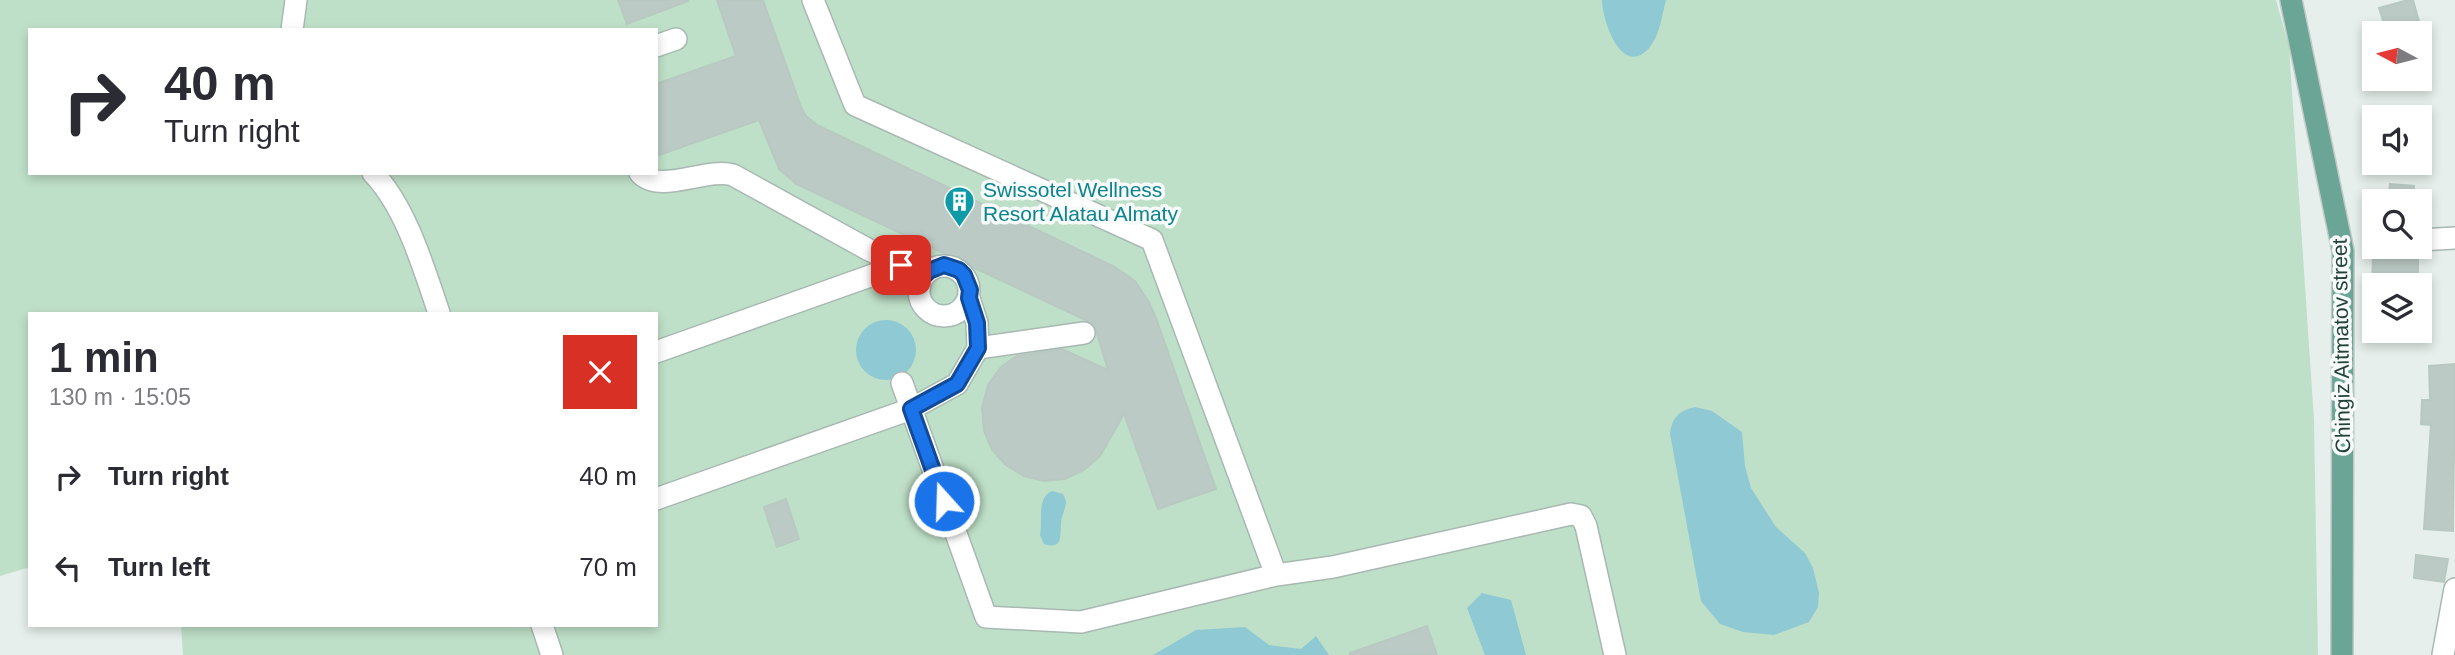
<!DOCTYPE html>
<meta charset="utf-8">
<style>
:root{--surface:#fff;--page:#f2f2f3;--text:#2b2b33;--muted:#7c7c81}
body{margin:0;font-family:Helvetica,sans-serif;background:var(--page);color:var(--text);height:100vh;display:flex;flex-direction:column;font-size:26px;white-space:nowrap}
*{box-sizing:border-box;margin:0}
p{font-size:23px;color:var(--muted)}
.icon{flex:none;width:38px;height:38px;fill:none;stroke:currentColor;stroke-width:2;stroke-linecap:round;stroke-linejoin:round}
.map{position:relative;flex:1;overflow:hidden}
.side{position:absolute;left:28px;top:312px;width:630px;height:315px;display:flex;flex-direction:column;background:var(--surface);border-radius:0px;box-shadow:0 4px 10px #0003}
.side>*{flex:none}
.top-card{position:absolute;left:28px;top:28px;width:630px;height:147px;border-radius:0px;box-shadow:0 4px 10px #0003;background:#fff;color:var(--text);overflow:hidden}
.needle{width:46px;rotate:277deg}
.buttons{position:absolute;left:2362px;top:21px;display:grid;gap:14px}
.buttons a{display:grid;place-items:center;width:70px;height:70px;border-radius:0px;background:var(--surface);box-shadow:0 4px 10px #0003;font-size:35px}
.pin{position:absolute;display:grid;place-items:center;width:60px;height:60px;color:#fff;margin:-30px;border-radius:14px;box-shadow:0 4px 10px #0006}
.me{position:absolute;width:77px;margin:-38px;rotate:340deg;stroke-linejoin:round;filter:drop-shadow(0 0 5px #0008)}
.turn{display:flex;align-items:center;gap:24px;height:147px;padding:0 21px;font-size:32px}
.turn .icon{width:91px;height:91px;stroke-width:2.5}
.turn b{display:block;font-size:49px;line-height:60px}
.round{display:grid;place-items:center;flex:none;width:74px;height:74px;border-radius:0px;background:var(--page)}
.headline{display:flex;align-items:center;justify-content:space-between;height:119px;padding:0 21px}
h1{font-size:42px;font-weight:800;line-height:52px}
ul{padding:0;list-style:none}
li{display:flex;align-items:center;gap:21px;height:91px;padding:0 21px}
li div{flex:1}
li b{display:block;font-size:26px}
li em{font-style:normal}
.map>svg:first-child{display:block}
.green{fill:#bfe0c8;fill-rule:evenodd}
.water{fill:#8ec9d4}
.building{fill:#bbcac4;stroke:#b8c9c2;stroke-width:2}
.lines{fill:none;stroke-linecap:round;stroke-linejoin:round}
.minor-casing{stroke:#a8b8b2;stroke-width:24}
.major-casing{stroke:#c2cac8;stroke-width:24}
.minor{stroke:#fff;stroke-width:21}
.major{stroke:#6aa596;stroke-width:21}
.route-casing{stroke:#114b97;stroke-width:18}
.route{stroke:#1a73e8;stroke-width:12}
.labels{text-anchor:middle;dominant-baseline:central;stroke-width:7;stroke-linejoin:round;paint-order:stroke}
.culture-label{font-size:21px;fill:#0d838f;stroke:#f7fbf9;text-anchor:start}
.street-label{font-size:21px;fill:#24423a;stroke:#f7fbf9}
</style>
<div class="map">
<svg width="2455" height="655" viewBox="0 0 2455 655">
<rect width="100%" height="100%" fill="#e6efeb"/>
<path class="green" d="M0,0H2276L2289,47L2314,420L2318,655H183L181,625H656V313H30V567L0,576ZM30,30H656V173H30Z"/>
<path class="water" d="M1602,0H1666C1662,15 1660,34 1650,47C1622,80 1602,20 1602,0Z
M856 350a30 30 0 1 1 60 0a30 30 0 1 1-60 0Z
M1695,407L1712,411L1742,432L1745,466L1751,488L1776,527L1805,553L1813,568L1819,593L1818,607L1809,622L1774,635L1743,632L1720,624L1701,601L1670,434C1672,417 1679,411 1695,407Z
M1052,491L1063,494L1066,501C1066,509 1061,516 1061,524C1060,536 1063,550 1044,544L1040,535C1043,520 1036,498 1052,491Z
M1482,593L1511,600L1526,655H1485L1467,608Z
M1245,627L1269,645L1301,649L1316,636L1329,655H1153L1196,630Z"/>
<path class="building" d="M618,0H687L688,1L627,24Z
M717,0H763L801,107L806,116L817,125L1115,267L1135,281L1149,302L1156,318L1216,489L1158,509L1124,414L1100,456L1084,470L1065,479L1044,481L1024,476L1006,465L992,450L984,431L982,408L988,385L1001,367L1017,356L1062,349L1108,370L1094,324L796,184L779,169L759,120L656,156V84L736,56Z
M2408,0H2413L2420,25L2387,33L2379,8Z
M2390,184L2414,186L2413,201H2388Z
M2373,257L2418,258V285H2372Z
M2455,364L2453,531L2424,529L2431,425L2421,424L2422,400H2430L2429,366Z
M786,499L799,539L777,547L764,507Z
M2416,555L2448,559L2444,582L2414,578Z
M1427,626L1437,655H1350V653Z"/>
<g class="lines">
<defs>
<path id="minor" d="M813,0L855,105L1152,240L1276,575
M292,30L296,0
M656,46L676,39
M373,173C406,207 424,269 439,313
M640,173C660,195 706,167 733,175L869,250L924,276
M2420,240L2455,238
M919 291a25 25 0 1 1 50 0a25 25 0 1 1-50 0Z
M978,348L1084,333
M656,352L901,265
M902,383L986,617L1081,622L1276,575L1333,567L1571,514L1581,516L1586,526L1615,655
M656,499L911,409L957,384L978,348L977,323L969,298
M542,625L552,655
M2443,655L2455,589"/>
<path id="major" d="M2291,0L2343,251L2342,655"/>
</defs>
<use href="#minor" class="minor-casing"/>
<use href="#major" class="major-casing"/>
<use href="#minor" class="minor"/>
<use href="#major" class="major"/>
</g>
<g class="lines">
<defs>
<path id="route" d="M901,265L924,276L929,271L944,265L959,270L964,275L970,290L969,298L977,323L978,348L957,384L911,409L944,501"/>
</defs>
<use href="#route" class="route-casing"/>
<use href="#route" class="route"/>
</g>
<defs>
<symbol id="building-pin" viewBox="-11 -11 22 30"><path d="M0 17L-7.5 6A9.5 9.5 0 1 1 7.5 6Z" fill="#0f9aa8" stroke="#f7fbf9"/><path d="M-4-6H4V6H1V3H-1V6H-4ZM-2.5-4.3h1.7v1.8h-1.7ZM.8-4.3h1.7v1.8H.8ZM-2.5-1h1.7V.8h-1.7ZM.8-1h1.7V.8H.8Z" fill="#fff"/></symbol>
</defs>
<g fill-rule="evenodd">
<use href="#building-pin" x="942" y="184" width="35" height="47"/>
</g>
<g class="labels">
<g class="culture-label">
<text x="983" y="189">Swissotel Wellness<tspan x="983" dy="24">Resort Alatau Almaty</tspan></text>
</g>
<g class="street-label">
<text transform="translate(2341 346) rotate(-91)">Chingiz Aitmatov street</text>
</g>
</g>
</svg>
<div class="buttons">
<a><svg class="needle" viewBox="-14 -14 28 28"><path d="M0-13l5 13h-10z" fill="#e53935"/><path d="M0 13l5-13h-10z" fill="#7c7c81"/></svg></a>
<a><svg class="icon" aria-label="sound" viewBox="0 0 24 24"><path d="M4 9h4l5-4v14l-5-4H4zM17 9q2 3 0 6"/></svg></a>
<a><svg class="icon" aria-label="search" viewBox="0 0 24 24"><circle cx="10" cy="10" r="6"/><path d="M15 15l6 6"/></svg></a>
<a><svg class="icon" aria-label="layers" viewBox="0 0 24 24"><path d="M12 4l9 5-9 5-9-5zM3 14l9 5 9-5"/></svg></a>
</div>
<div class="pin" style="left:901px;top:265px;background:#d93025"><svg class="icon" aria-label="arrive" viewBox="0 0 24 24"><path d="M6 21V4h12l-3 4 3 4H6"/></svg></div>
<svg class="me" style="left:944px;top:501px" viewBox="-20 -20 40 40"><circle r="17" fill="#1a73e8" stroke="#fff" stroke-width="3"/><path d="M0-11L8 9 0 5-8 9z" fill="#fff"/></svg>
<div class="top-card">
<div class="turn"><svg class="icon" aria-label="right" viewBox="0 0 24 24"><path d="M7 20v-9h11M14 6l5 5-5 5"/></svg><div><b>40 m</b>Turn right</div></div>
</div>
<section class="side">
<div class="headline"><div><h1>1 min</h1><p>130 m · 15:05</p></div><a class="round" style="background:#d93025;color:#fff"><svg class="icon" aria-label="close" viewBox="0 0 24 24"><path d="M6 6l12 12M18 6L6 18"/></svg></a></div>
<ul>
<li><svg class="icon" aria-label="right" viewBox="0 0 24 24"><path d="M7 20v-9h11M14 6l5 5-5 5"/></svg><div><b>Turn right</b></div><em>40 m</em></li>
<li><svg class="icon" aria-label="left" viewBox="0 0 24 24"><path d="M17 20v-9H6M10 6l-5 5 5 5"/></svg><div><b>Turn left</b></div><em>70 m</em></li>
</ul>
</section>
</div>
